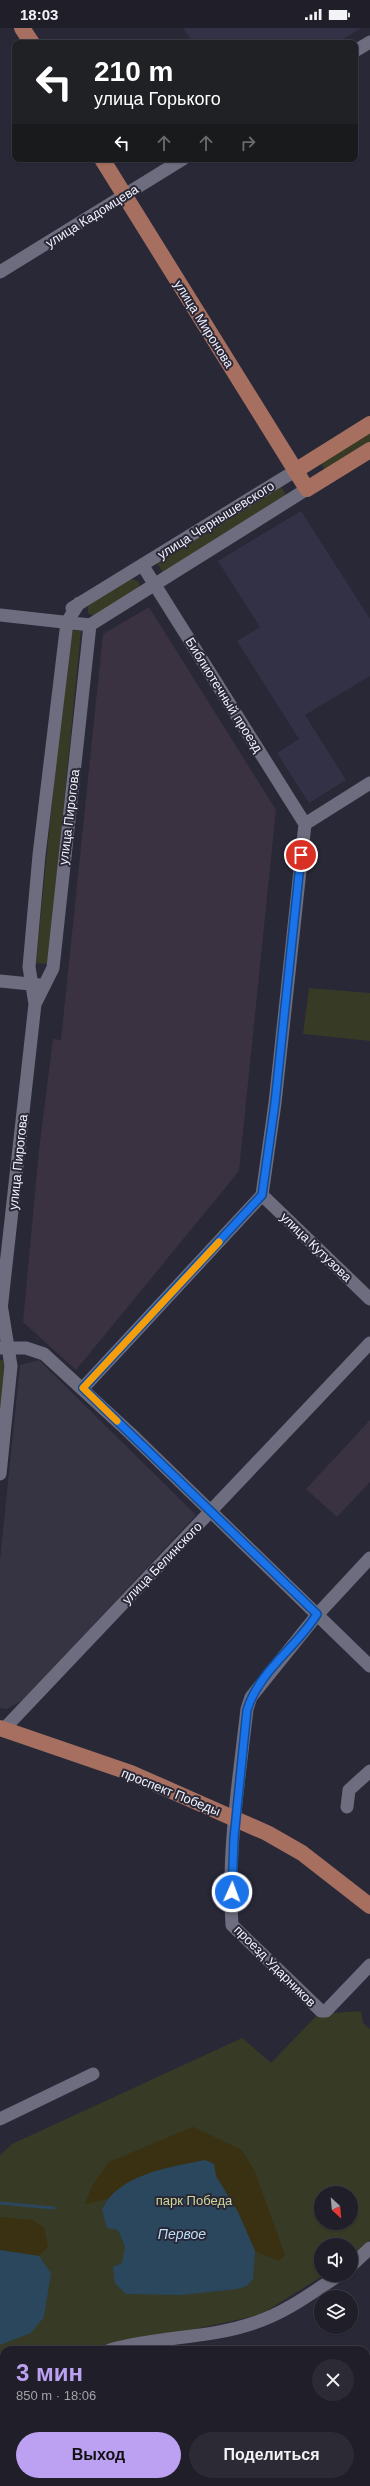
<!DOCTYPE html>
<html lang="ru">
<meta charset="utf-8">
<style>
:root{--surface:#1f1e29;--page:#2c2b35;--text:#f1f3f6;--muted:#a1a2a8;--line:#3c3c46;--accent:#bca0f2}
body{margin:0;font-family:Arial,sans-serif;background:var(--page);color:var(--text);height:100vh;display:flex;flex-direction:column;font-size:15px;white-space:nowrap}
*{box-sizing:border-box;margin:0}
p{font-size:13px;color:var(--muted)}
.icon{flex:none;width:22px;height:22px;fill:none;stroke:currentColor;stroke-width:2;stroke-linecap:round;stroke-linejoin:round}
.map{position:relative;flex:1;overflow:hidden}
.details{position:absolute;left:0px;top:2318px;width:370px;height:140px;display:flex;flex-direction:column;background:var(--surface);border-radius:12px 12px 0 0;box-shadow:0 1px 3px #0004,0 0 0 1px var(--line)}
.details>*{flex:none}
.top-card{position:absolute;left:12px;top:12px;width:346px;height:122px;border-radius:8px;box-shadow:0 1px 3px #0004,0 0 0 1px var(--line);background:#202124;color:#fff;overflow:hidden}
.needle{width:26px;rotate:154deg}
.buttons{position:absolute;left:314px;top:2158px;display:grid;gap:8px}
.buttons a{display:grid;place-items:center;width:44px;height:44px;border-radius:50%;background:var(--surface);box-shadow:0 1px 3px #0004,0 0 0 1px var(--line);font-size:20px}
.pin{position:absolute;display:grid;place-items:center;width:34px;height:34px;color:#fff;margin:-17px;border:2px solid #fff;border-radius:50%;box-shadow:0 1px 4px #0007}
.me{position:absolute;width:44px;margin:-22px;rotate:2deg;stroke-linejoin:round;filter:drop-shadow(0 0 3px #0008)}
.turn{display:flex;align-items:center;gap:14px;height:84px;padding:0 16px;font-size:18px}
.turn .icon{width:52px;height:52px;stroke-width:2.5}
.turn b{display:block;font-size:28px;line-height:34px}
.lanes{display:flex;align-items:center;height:38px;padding:0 16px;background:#0003;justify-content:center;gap:20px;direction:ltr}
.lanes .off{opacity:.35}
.round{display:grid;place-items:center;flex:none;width:42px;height:42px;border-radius:21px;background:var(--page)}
.summary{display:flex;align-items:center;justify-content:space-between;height:68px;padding:0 16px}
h1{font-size:24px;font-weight:700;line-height:30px;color:var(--accent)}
.cta{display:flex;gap:8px;margin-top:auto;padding:8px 16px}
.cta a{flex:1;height:46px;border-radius:24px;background:var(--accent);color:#111;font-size:16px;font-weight:700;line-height:46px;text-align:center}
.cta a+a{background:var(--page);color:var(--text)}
.status{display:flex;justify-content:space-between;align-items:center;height:28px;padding:0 20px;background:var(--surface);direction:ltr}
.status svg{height:11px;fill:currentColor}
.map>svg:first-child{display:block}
.commercial{fill:#363343}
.built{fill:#323146}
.medical{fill:#3a3141}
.green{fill:#373a24;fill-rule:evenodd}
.sand{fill:#393111}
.water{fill:#2a475e}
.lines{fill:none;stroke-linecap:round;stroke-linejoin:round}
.stream{stroke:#2a475e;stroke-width:3}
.minor{stroke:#6e6d7f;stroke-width:13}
.major{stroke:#a66f5f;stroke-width:16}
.route-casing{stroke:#114b97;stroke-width:10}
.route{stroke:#1a73e8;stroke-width:7}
.slow{stroke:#f59e0b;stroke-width:7}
.labels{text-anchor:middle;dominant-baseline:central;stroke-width:4;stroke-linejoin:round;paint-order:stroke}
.street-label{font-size:13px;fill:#f2f1fc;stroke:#292837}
.park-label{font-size:13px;fill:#d1d899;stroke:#292837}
.water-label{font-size:14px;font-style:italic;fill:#bcdbf6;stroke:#292837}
</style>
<div class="status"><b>18:03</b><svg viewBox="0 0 49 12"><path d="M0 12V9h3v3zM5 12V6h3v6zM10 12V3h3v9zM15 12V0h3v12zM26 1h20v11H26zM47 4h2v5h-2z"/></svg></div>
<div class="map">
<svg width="370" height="2458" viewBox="0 0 370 2458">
<rect width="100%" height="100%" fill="#292837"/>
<path class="commercial" d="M39,1332L196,1487L23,1672L7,1681L0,1680V1532L20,1337Z"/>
<path class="built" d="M183,0H361L337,15H193Z
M301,483L370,591V648L305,687L346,752L309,775L277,725L299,711L237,613L260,599L218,533Z"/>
<path class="medical" d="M149,579L276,782L239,1143L76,1342L23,1294L39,1122L53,1011L61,1012L103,606Z
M370,1392V1454L337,1489L306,1461Z
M43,2454H224L225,2458H44Z"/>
<path class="green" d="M370,404V418L327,445L320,434Z
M281,459L288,470L164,546L157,535Z
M132,551L139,554V561L94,588L88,585V577Z
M69,602L81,603L48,936L36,935Z
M309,960L370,965V1013L303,1006Z
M0,1332L6,1333L0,1393Z
M361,1983L363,1995L370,2001V2212L351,2229V2217H321V2247H324L260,2287L99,2322H4V2350L0,2352V2127L12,2116L242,2010L271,2035L318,1986ZM321,2165H351V2195H321Z
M4,2384V2454H64L61,2458H0V2385Z
M147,2454H226L227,2458H146Z"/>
<path class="sand" d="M193,2099L242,2122L255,2144L285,2227L279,2233L255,2223L238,2184L216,2148L214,2136L127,2156L107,2171L85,2176L92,2158L109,2134Z
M0,2189L32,2192L44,2200L48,2219L39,2228L0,2222Z"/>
<path class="water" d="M205,2132L214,2136L216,2148L238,2184L255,2223L253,2251L247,2258L237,2261L181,2267L126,2266L115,2255L113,2239L122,2235L125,2219L118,2202L107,2200L102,2182C118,2146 170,2139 205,2132Z
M0,2222L39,2228L51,2245L44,2289L31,2305L0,2317Z"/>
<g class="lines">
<path class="stream" d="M0,2175L54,2180"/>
<path class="minor" d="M355,23L370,14
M0,244L183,131
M143,538L305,796
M72,580L295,443
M0,587L90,597L307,461
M305,796L370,755
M0,953L40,957
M35,976L53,940L90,597
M262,1167L370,1271
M0,1291L35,976L29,939L39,827L67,594L79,575
M0,1320H26L44,1326L130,1405L370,1638
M83,1360L262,1167L275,1075L305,796
M0,1446L11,1338L2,1282
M370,1530L317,1587L251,1669L247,1681C239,1752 227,1825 232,1897L321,1983H326L370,1937
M3,1702L370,1315
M347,1779L349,1762L370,1743
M0,2091L93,2046
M351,2238L370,2220
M110,2322C157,2308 208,2311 254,2295C285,2285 312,2265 339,2247
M0,2358L4,2357"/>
<path class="major" d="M22,0L32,15
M102,131L307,461L370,422
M295,443L370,396
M0,1700L131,1745L267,1805L302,1825L370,1878"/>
</g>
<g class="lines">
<defs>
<path id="route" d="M232,1864L234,1810L247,1682C259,1643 296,1620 317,1586L83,1360L262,1167L275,1075L301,827"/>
</defs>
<use href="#route" class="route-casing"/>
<use href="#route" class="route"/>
<path class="slow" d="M117,1393L83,1360L219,1214"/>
</g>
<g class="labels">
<g class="street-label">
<text transform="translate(92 188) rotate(-32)">улица Кадомцева</text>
<text transform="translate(204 296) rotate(58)">улица Миронова</text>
<text transform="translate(216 492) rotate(-32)">улица Чернышевского</text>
<text transform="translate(224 667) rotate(58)">Библиотечный проезд</text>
<text transform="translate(69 789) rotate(-83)">улица Пирогова</text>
<text transform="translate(18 1134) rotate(-84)">улица Пирогова</text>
<text transform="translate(316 1219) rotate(44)">улица Кутузова</text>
<text transform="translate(162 1535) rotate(-46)">улица Белинского</text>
<text transform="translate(171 1764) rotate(22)">проспект Победы</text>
<text transform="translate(275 1938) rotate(45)">проезд Ударников</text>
</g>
<g class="park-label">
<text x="194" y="2172">парк Победa</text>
</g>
<g class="water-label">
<text x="182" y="2206">Первое</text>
</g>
</g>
</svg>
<div class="buttons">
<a><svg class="needle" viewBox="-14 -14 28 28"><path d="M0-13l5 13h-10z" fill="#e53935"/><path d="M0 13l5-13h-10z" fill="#a1a2a8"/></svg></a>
<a><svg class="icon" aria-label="sound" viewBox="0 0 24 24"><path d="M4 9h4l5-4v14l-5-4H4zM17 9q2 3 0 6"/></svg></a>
<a><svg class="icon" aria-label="layers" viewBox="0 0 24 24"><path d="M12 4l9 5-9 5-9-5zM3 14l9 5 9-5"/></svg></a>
</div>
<div class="pin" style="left:301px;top:827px;background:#d93025"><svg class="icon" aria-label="arrive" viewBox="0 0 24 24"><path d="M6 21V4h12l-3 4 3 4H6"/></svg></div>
<svg class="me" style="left:232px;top:1864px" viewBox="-20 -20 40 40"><circle r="17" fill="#1a73e8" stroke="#fff" stroke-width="3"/><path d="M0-11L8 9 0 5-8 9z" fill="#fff"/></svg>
<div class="top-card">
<div class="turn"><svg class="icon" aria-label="left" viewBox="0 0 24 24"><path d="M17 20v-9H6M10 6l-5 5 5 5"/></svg><div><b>210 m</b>улица Горького</div></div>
<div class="lanes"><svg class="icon" aria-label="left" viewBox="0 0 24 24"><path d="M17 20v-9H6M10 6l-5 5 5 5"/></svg><svg class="icon off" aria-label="ahead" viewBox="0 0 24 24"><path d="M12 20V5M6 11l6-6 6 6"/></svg><svg class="icon off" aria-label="ahead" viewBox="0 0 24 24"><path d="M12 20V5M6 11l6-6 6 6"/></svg><svg class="icon off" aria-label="right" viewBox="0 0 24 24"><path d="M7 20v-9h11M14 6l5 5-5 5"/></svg></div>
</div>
<section class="details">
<div class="summary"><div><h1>3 мин</h1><p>850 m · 18:06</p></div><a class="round"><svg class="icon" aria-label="close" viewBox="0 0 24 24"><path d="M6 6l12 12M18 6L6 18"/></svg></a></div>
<div class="cta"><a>Выход</a><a>Поделиться</a></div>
</section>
</div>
